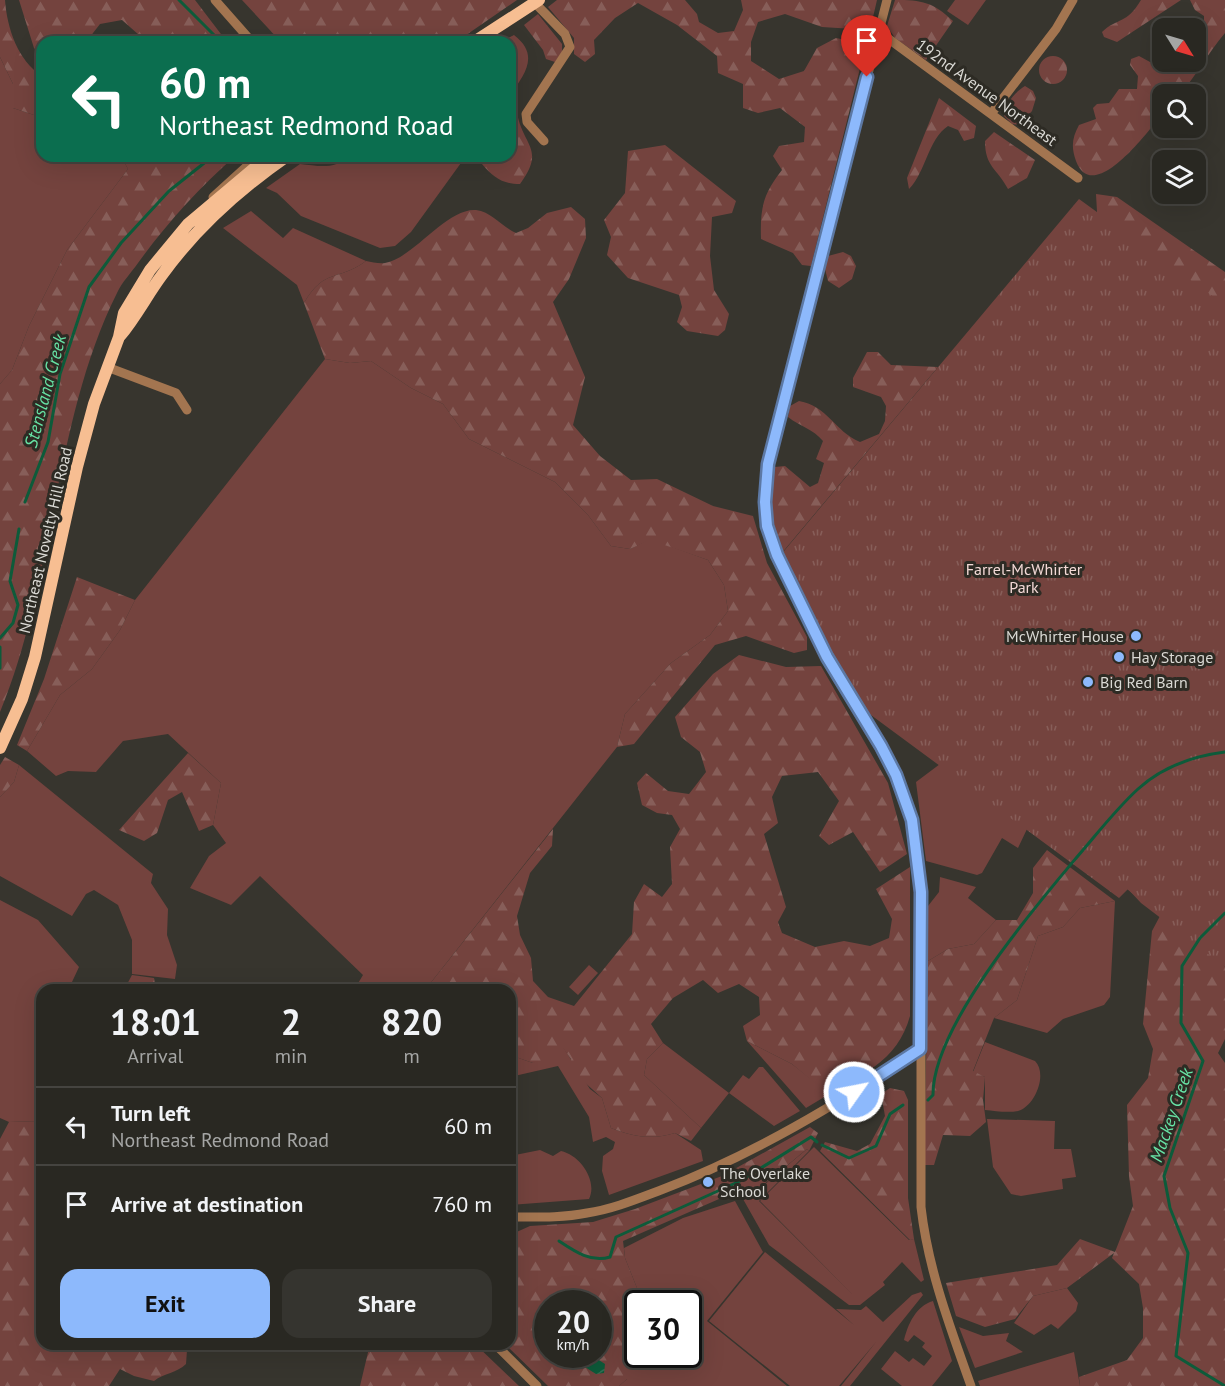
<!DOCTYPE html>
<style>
:root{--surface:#292822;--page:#35342f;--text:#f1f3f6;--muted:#a5a6a5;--line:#454440;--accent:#8db9fc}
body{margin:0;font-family:"PT Sans",sans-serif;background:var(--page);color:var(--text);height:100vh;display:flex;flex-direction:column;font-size:22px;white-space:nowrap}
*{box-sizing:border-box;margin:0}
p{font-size:20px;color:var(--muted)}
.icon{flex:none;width:33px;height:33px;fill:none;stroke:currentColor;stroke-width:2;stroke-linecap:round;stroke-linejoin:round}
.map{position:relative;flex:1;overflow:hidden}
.details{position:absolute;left:36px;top:984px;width:480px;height:366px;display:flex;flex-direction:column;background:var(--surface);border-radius:18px;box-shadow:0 6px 24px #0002,0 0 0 2px var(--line)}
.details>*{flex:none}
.banner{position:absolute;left:36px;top:36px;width:480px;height:126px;border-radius:18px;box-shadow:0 6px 24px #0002,0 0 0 2px var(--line);background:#0b6e4f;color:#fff;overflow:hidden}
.needle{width:39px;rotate:127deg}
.controls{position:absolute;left:1152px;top:18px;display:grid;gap:12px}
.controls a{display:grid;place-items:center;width:54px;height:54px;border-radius:12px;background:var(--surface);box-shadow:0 6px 24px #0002,0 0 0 2px var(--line);font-size:30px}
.speed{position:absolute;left:534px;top:1290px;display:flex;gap:12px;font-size:30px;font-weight:700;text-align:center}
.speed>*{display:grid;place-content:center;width:78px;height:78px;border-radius:50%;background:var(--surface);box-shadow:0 6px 24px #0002,0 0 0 2px var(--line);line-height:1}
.speed small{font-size:15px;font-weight:400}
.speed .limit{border:3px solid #111;border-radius:9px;background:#fff;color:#111}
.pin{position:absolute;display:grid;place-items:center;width:51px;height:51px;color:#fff;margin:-62px -26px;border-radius:50% 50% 50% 0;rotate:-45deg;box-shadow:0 0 6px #0007}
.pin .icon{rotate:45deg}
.me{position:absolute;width:66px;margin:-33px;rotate:57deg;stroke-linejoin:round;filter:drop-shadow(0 0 4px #0008)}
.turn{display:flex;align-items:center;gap:21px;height:126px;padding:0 24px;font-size:27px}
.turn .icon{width:78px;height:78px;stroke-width:2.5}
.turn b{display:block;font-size:42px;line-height:51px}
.eta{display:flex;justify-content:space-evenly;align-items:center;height:102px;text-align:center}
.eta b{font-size:36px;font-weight:800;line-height:42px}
.cta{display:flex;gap:12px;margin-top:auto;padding:12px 24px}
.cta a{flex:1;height:69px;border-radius:18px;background:var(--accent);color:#111;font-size:24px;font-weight:800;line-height:69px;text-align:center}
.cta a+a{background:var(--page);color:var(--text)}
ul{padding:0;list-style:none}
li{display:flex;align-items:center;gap:18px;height:78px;padding:0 24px;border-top:2px solid var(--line)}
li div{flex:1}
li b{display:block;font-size:22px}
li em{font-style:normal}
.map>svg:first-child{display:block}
.green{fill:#74433e;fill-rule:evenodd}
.forest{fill:url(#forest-firs);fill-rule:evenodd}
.park{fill:url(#park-tufts)}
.water{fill:url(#water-waves)}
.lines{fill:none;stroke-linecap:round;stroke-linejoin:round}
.stream{stroke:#0d5b3a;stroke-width:3}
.minor{stroke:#a37550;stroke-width:9}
.major{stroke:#f7be92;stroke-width:12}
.route-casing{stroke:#5c78a4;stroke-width:15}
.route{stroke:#8db9fc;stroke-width:10}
.poi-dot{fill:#8db9fc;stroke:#2d2b24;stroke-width:2}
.labels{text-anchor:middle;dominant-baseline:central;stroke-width:6;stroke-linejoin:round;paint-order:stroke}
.street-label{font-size:16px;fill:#dad9d4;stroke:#2d2b24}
.park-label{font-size:16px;fill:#f3d9d6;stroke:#2d2b24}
.poi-label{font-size:16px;fill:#dad9d4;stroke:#2d2b24;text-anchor:start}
.water-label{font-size:18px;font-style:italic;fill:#67e3a5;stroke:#2d2b24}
</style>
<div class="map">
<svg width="1225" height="1386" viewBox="0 0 1225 1386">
<defs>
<pattern id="forest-firs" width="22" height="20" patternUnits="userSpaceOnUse" patternTransform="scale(1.5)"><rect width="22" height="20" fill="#74433e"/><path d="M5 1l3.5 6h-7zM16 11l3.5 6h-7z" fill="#875e59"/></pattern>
<pattern id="park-tufts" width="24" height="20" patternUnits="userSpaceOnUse" patternTransform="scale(1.5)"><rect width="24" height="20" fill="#74433e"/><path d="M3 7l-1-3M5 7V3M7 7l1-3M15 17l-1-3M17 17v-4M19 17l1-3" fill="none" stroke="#875e59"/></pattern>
<pattern id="water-waves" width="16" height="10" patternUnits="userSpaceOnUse" patternTransform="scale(1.5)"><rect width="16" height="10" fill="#0d5b3a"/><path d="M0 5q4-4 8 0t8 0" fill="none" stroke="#307256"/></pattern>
</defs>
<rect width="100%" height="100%" fill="#37352e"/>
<path class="green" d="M955,0H986L968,25L947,11Z
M514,35C540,55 525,74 510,95V42H500Z
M0,57L13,84V108L37,116L42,129V156H68L83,159L92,156H121L128,169L67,250L29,326L12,370L0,384Z
M349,156H466L411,232L395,246L380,248L301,216L277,193L266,188L300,164C319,166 335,170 349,156Z
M251,211L283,238L293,228L366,261C338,282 325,267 304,303L297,285L223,228Z
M325,359L350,363L371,361L411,388L443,404L469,439L555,482L588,515L611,546L630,549L650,539L708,560L724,585L728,611L710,635L671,663L625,714L617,747L425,990H354L363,975L260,876L231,905L190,888L209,856L226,843L213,825L221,783L168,734L123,741L96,772L68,771L56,776L27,751L60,695L92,669L120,630L135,600Z
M940,764L1027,829L1018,848L1002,838L982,873L977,875L926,861L916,782Z
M19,765L153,874L151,883L168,909L167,935L177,965L175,979L132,974V940L118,905L94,890L86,894L72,916L0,876V797L14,782Z
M940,877L976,887L968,898L996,920L974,944L948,949L928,961V906L939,892Z
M0,900L38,920L79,967L72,982L85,990H42V1121L9,1122L0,1118Z
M1115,901L1110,997L1104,1005L1063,1019L1047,1033L994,1018L1017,1000L1038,936L1063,927L1080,908Z
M589,965L598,973L578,995L569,987Z
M747,1041L792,1064L816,1083H836L866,1072L806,1108Z
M985,1042L1035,1061C1048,1074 1035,1106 1018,1111C1008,1113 995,1111 985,1110V1077L973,1072Z
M663,1043L729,1093L743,1075L749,1079L759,1067H763L800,1111L774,1126L729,1093L701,1128L644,1075L647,1059Z
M563,1047L590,1089L602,1098L611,1128C634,1137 651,1140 675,1133L701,1150L703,1161L609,1195L602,1171L603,1156L613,1149L615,1142L606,1137L593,1142L589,1117L558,1066L510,1077V1055L533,1063Z
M987,1119L1055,1121L1054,1149H1071L1076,1177L1062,1179L1063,1189L1021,1196L1011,1194L993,1167Z
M814,1147L909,1240L914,1239L924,1280L921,1282L902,1262L883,1282L885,1285L860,1305H849L769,1245L743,1199L751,1196L807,1149L809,1151L759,1201L853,1295L760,1201Z
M540,1150L553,1156L561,1151C580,1155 598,1181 589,1199L510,1205V1156Z
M735,1201L763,1252L707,1321L787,1386H619L627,1379V1331L634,1327L625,1302L637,1288L625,1258L624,1248L683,1218ZM638,1304H688V1354H638Z
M765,1252L854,1325L836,1309L861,1310L866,1306L883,1322L912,1295L921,1292L923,1295L850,1386H841L876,1342L839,1386H790L709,1321Z
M1067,1288L1078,1303L1076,1311L1058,1329L1051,1324L1034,1335L1014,1323L1033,1296Z
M933,1301L952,1361L932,1386H902L881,1369L895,1351L909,1362L913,1358L924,1366L932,1356L922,1347L925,1343L914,1335L908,1342L904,1340C908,1324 916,1306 933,1301Z
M959,1327L983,1336L1009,1333L1006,1341L1023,1352L975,1368Z
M1074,1352L1080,1386H980L978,1381Z"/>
<path class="forest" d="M0,0H5C7,28 18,61 42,76V129L37,116L13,108V84L0,57Z
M19,0H195L227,42H147L122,20L100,24L86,42H42V57L34,48Z
M242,0H517L456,42H281Z
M557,0H685L697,14L699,22L718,33L734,31L743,10L741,0H877L870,30L822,27L785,14L758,22L751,42V61L779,79L804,71L817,48L836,38L866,44L811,266L802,265L793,253L761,239C760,208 763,194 782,170L773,156L779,146L804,142L805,127L780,108L758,113L743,108V84L718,73L717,56L677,25L638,3L615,18L594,40L595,54L585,62L574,54V38L548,7Z
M895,0C922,0 933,2 953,21L926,60L895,38L887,26Z
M1141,0H1181L1117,42L1104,37L1102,32C1118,17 1126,25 1141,0Z
M1190,0H1225V33C1208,53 1197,75 1180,94H1162V114C1150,129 1093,207 1076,161C1071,147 1072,138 1079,125L1096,119L1093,108L1097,104L1109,103L1119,89H1137L1138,76L1130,65L1131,59L1139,56L1150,62L1176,64L1177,62H1196L1194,28L1204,23V16L1195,10Z
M538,14L562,44V52L555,62L546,59L543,50L524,25Z
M1039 70a14 14 0 1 1 28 0a14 14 0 1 1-28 0Z
M1025,86L1033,91L1036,98L1032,111L1019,125L1012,124L1004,116C1005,104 1015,92 1025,86Z
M939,98L976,126L974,138L964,141L958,130L948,126C928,139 926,172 909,189L907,178Z
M517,113C523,146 546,149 520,184C502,184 493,177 482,164L487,156H510V123Z
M994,132L1035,160L1027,178L1008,189C997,168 985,167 985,141Z
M665,145L736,201L732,213L712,217L710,256L714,290L729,314L725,330L718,336L687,331L677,322L682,307L679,295L628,278L607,255L611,237L604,220L625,193L628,151Z
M121,156H235C198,189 167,223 138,263C131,273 122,282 117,293C53,421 55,580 0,712V384L12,370L29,326L67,250L128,169Z
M1096,194L1117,197L1225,272V550L1098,229Z
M571,207L585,219L586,238L569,279L553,302L585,377L573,425L600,456L631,480L657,479L713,506L753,516L767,563L807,637V650L794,653L746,636L715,645L634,744L617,747L625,714L671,663L710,635L728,611L724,585L708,560L650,540L630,549L611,546L588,515L555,482L469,439L443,404L411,388L371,361L350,363L325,359L304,303C325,267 338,282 366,261C372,262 379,264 385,263C414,258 446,208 476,210C492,212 502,227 516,233L528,228L547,213Z
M843,252L851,256L856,266L852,279L839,288L828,281L825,269L828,256Z
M867,352H878L891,365L938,367L781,554C768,522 769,500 775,467L785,466L810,487L818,483L824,463L816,459L823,441C813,429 801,427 788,417L790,406L799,401C828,406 834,431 860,442L879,434L885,421L886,406L881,397L853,387V378Z
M77,577L135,600L120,630L92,669L60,695L27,751L17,745L44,679Z
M739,655L786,667L821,666L888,783L907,854L880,872L853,832L829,845L819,836L839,801L818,772L782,776L772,797L778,823L764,834L786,907L778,922L782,933L815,947L844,941L870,946L889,938L892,919L876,889L910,867V1016C898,1060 860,1083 816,1084L792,1064L747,1041L743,1026L760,1015L759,997L739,984L718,993L703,980L673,998L651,1024L663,1043L647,1059L644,1075L701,1128L691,1141L675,1133C651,1140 634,1137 611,1128L602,1098L572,1071L571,1059L563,1048L552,1061L533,1063L510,1055V990H425L553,829L552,846L530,873L517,916L520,935L531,958L533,981L548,997L574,1006L632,934L634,902L644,884L662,897L672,884L670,847L680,829L672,815L657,813L642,805L637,783L646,773L668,791L689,794L706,772L700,752L681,737L675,717L713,674Z
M188,753L221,783L213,825L199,831L182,792L168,800L157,833L144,841L119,830Z
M5,757L19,765L14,782L0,797V765Z
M1057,785L1225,967V1039L1218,1053L1225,1063V1386H1080L1079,1377L1127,1360L1143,1338V1308L1139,1284L1112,1258L1114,1253L1067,1288L1033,1296L1015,1319L985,1327L956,1316L946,1283L1057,1265L1080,1239L1115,1252L1133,1206L1129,1176L1127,1105L1148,1078L1153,1049L1143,1024L1152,931L1160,916L1127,889Z
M1047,850L1115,901L1080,908L1063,927L1038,936L1017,1000L994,1018L973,1071L985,1077L983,1100L986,1122L970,1136L943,1135L934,1165H924L928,961L948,949L974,944L996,920H1017L1033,893V868Z
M132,975L154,978L156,990H124Z
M890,1088L904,1091L908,1100V1198L914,1239L910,1240L820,1151L825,1142L857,1151L870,1144L885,1116L881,1094Z
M42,1121V1344H192L187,1350L186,1364C177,1373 164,1373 154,1381L134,1376L120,1369L109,1386H0V1139L9,1122Z
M810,1127L818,1133L809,1151L807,1149C797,1157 749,1198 743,1199C734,1199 728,1197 719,1199L623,1241L625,1258L637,1288L625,1302L634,1327L627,1331V1379L619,1386H548L505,1344H510V1235L530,1226L593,1222L635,1209L722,1176ZM548,1304H598V1354H548Z
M370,1344H475L519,1386H360Z"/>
<path class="park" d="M1079,199L1225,305V967L1141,903L1128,889L1119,898L856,704L779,557Z"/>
<path class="water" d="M566,1355H591L605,1364L604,1373L596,1374Z"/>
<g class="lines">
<path class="stream" d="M179,0L221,42
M25,502L48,442L60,374L89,287L121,243L169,191L213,156
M0,638L13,623L18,605L10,581L19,529
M0,647V668
M1225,913L1200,938L1182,966L1181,1023L1203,1061L1164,1176L1170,1208L1188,1253L1176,1356L1225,1386
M928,1100L933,1095C932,1028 1034,908 1077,857C1097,834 1116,809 1138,789C1162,767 1194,756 1225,752
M822,1145L849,1158L876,1146L890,1114L903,1105
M559,1241C574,1251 591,1263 610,1257L616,1237L740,1181L811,1137L817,1142"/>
<path class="minor" d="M215,0L252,42
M887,0L768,464L765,502L767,526L776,555L827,657L881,746L896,775L912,820L921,892V1207C928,1269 950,1327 971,1386
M535,3L565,34L570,47L526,114L527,122L544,141
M878,31L1078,178
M991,114L1056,29L1073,0
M213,197L258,156
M107,367L176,393L187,410
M510,1217C536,1217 562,1218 587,1213C613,1209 637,1199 661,1190C753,1155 838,1104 920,1049
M495,1344L537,1386"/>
<path class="major" d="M474,42L539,0
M120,336C136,317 147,295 162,275C195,229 241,188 287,156
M0,748L22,699L35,657L77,467L94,404L119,337L124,313L150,270L188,224L269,156"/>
</g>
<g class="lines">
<defs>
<path id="route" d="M854,1092L920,1049L921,892L912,820L896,775L881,746L827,657L777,555L767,526L765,502L768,464L867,77"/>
</defs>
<use href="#route" class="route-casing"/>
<use href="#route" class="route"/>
</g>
<g class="poi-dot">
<circle cx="1136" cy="636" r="6"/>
<circle cx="1119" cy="657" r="6"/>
<circle cx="1088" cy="682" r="6"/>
<circle cx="708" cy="1182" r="6"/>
</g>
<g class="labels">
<g class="street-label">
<text transform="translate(987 92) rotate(36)">192nd Avenue Northeast</text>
<text transform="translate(45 540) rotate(-77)">Northeast Novelty Hill Road</text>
</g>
<g class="park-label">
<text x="1024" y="569">Farrel-McWhirter<tspan x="1024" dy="18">Park</tspan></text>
</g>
<g class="poi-label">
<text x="1124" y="636" text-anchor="end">McWhirter House</text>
<text x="1131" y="657">Hay Storage</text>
<text x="1100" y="682">Big Red Barn</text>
<text x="720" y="1173">The Overlake<tspan x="720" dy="18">School</tspan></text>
</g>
<g class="water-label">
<text transform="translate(45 391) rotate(-75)">Stensland Creek</text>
<text transform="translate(1171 1115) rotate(-71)">Mackey Creek</text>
</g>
</g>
</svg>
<div class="controls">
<a><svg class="needle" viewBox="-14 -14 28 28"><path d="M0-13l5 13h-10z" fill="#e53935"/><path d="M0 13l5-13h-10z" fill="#a5a6a5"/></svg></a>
<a><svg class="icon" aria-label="search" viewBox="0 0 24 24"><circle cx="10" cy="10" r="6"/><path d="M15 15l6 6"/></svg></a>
<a><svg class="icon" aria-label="layers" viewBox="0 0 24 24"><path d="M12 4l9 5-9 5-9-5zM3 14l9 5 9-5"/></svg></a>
</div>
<div class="speed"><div>20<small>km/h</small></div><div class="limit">30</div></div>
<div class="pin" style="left:867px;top:77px;background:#d93025"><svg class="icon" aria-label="arrive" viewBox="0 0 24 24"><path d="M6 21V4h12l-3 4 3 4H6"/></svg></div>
<svg class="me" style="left:854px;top:1092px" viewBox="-20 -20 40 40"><circle r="17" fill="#8db9fc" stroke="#fff" stroke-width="3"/><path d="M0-11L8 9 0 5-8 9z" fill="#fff"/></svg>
<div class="banner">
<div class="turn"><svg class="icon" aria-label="left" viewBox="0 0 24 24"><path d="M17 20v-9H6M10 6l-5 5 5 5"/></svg><div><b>60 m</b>Northeast Redmond Road</div></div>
</div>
<section class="details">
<div class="eta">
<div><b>18:01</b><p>Arrival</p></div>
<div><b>2</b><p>min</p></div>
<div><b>820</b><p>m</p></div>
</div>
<ul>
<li><svg class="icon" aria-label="left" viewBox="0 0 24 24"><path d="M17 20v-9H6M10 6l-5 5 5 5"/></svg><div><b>Turn left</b><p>Northeast Redmond Road</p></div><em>60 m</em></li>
<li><svg class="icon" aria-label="arrive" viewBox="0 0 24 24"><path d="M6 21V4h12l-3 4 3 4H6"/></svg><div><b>Arrive at destination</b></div><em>760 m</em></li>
</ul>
<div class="cta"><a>Exit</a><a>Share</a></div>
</section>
</div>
